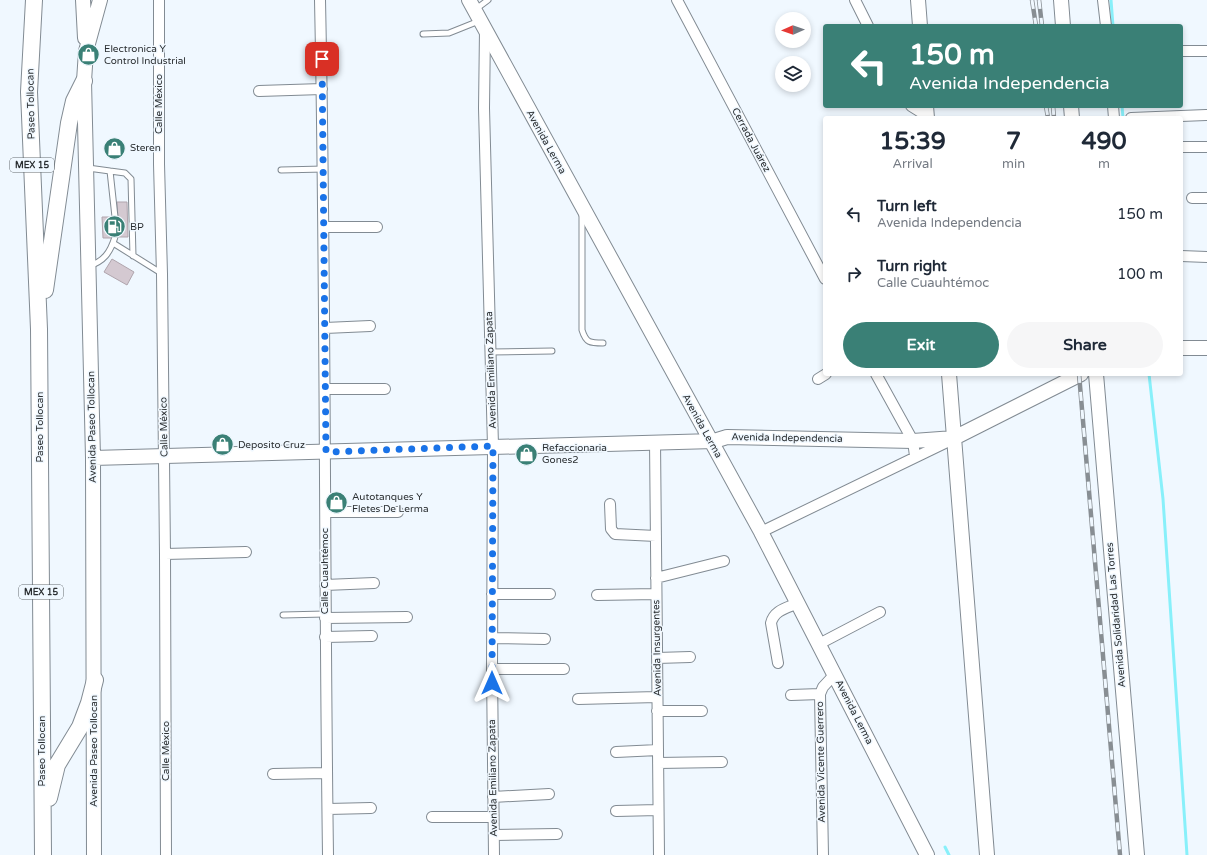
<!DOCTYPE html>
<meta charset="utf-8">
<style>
:root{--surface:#fff;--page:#f6f6f7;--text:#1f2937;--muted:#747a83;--accent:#3a8076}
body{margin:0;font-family:"Varela Round",sans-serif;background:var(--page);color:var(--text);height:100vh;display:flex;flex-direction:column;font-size:15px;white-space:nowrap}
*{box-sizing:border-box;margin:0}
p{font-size:13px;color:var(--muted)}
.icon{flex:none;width:22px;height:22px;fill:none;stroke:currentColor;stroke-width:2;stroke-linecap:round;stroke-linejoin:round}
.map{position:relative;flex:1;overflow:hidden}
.drawer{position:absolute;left:823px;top:116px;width:360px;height:260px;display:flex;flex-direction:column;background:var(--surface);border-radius:4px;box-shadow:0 2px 6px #0003}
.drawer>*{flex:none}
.top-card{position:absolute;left:823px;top:24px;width:360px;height:84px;border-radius:4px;box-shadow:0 2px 6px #0003;background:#3a8076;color:#fff;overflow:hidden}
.needle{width:26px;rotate:268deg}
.fabs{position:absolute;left:775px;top:12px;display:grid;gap:8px}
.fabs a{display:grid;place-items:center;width:36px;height:36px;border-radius:50%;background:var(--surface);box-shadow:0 2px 6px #0003;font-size:20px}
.pin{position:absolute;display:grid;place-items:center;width:34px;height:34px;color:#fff;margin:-17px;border-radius:8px;box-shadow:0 2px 6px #0006}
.me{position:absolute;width:44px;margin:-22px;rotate:0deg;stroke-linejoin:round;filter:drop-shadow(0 0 3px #0008)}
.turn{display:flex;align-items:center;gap:14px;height:84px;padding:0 20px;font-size:18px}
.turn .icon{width:52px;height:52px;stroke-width:2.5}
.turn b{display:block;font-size:28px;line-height:34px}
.eta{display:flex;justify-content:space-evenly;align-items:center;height:68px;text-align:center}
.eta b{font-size:24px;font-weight:700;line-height:28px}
.primary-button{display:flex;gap:8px;margin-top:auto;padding:8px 20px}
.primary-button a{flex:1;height:46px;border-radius:24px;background:var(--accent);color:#fff;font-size:16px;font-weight:700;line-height:46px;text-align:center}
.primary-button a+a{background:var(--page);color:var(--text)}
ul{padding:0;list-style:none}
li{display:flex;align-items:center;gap:12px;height:60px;padding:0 20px}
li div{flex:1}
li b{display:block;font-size:15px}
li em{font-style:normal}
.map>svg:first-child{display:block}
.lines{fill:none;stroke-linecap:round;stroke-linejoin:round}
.stream{stroke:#88f0fa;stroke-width:3}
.building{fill:#d4c9d1;stroke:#b0a5ad}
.service-casing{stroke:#828b93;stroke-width:7}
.minor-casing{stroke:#828b93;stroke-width:12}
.secondary-casing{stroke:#828b93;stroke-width:16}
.trunk-casing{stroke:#828b93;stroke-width:18}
.service{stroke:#fff;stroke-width:5}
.minor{stroke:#fff;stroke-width:10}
.secondary{stroke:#fff;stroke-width:14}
.trunk{stroke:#fff;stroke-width:16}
.rail-casing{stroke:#888e93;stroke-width:4.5}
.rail{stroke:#f0f8ff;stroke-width:3;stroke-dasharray:9;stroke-linecap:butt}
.route{stroke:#1a73e8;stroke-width:7;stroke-dasharray:0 12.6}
.labels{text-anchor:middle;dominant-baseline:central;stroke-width:3;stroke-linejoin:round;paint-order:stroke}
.shield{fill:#f0f8ff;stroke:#656b6f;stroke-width:1}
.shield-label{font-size:9px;font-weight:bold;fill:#2a2e31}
.poi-label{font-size:10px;fill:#2a2e31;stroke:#f0f8ff;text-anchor:start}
.street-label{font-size:10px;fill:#2a2e31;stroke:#f0f8ff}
</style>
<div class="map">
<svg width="1207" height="855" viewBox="0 0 1207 855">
<rect width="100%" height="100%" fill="#f0f8ff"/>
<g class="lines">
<path class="stream" d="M1111,0L1113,26
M1122,106L1123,118
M1149,374L1163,499L1187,855
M945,847L949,855"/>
</g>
<path class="building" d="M117,202H127L128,237H119L118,234L115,233L111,238H103L102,217H111L114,221L118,220Z
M112,259L134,272L127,285L104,272Z"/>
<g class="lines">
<defs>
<path id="service" d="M476,9L488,0
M423,34L449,33L479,21
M88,168L110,171L115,217
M281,170L324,169
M110,171L125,173L131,179L133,256
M582,216V330C586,343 590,343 603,343
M113,243L161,273
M89,266C104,261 110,253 115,237
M490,352L552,351
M283,615L325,614"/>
<path id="minor" d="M159,0V164L162,274L165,554L166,855
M320,0C326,285 324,570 328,855
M677,0L825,279
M855,0L868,26
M1103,0L1106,26
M485,30L484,108L493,446L492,669L494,855
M1181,51H1207
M259,91L322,89
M911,106L927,116
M1113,106L1114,118
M1131,118L1206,115
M1181,147H1207
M1192,198H1207
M324,227H377
M1181,256L1207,257
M325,328L370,326
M876,374L913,441L915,456
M818,379L826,374
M326,389H385
M655,441L659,855
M610,504L611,529L615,534L656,536
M326,512H398
M761,532L949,441
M165,554L246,552
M656,578L724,561
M325,585L374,583
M492,594H550
M597,595L656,594
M325,618L407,617
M325,637L372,636
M492,638L545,639
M819,644L880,612
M657,658L690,657
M778,663L771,623C774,610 787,608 798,603
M492,669H564
M791,695L820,694
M578,699L657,697
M657,711H702
M616,752L658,750
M658,763L722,762
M273,774L327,773
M493,797L549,794
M328,809L371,808
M616,811L658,810
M432,817H493
M494,835L557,834
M823,855L820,694L823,687L835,674"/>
<path id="secondary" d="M83,0L85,38
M469,0L761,532L927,855
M918,0L920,26
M1061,0L1063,26
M926,106L927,118
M1071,106L1072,118
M1181,348H1207
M949,374L987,855
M1096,374L1137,855
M93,458L714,441L727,437L913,441L954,438L1081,374
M94,855L93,458L84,81L86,51L100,0"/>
<path id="trunk" d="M34,0L29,92L39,329L43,855
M45,290L69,123L74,101L84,81
M49,798L57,765L80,727L89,703L95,680"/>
</defs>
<use href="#service" class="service-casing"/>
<use href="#minor" class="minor-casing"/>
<use href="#secondary" class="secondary-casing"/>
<use href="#trunk" class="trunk-casing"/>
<use href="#service" class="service"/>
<use href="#minor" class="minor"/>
<use href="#secondary" class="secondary"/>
<use href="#trunk" class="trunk"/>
<defs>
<path id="rail" d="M1032,0L1036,26
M1039,0L1042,26
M1046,106L1048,118
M1053,106L1054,118
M1079,374L1120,855"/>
</defs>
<use href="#rail" class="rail-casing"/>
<use href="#rail" class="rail"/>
</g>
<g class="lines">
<path class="route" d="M322,59L326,452L493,446L492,683"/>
</g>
<defs>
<symbol id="shop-disc" viewBox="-11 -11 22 22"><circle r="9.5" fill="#3a8076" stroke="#f0f8ff"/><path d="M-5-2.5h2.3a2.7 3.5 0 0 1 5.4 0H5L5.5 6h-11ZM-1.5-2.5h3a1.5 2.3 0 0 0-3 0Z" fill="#fff"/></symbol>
<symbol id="fuel-disc" viewBox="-11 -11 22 22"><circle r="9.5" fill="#3a8076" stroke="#f0f8ff"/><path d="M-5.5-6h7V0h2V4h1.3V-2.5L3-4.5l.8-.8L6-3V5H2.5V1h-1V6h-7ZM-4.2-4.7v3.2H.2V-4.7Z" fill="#fff"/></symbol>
</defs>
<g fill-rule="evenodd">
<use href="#shop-disc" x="76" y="42" width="25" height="25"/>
<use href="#shop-disc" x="102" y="136" width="25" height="25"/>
<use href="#fuel-disc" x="102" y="214" width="25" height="25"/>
<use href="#shop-disc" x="210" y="432" width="25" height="25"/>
<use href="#shop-disc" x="514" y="442" width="25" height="25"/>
<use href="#shop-disc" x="324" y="490" width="25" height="25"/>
</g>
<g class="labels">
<g class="shield">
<rect x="10" y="158" width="44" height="14" rx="3"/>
<rect x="19" y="585" width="44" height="14" rx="3"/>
</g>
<g class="shield-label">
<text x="32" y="165">MEX 15</text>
<text x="41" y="592">MEX 15</text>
</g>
<g class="poi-label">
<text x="104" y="49">Electronica Y<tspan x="104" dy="12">Control Industrial</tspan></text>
<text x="130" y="148">Steren</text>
<text x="130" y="227">BP</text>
<text x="238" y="445">Deposito Cruz</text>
<text x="542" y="448">Refaccionaria<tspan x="542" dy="12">Gones2</tspan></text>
<text x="352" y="497">Autotanques Y<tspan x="352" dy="12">Fletes De Lerma</tspan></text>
</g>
<g class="street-label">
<text transform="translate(31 104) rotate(-91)">Paseo Tollocan</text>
<text transform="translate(159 104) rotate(-90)">Calle México</text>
<text transform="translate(751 140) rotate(62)">Cerrada Juárez</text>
<text transform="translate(546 142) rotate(61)">Avenida Lerma</text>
<text transform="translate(491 370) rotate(-92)">Avenida Emiliano Zapata</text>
<text transform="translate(702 426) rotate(61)">Avenida Lerma</text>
<text transform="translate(40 427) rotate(-90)">Paseo Tollocan</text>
<text transform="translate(92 427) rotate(-91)">Avenida Paseo Tollocan</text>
<text transform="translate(164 427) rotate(-91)">Calle México</text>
<text transform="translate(787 438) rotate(1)">Avenida Independencia</text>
<text transform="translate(325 571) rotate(-90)">Calle Cuauhtémoc</text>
<text transform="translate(1116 615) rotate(-95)">Avenida Solidaridad Las Torres</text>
<text transform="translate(657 648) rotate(-91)">Avenida Insurgentes</text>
<text transform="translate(854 712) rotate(63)">Avenida Lerma</text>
<text transform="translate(42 751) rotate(-90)">Paseo Tollocan</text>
<text transform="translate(94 751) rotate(-90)">Avenida Paseo Tollocan</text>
<text transform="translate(166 751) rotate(-90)">Calle México</text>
<text transform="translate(821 762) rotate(-91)">Avenida Vicente Guerrero</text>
<text transform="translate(493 778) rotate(-91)">Avenida Emiliano Zapata</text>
</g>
</g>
</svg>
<div class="fabs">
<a><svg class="needle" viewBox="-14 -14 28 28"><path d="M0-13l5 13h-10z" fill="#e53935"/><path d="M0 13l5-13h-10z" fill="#747a83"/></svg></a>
<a><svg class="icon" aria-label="layers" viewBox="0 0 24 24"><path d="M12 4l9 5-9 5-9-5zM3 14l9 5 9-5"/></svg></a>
</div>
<div class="pin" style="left:322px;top:59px;background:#d93025"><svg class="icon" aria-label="arrive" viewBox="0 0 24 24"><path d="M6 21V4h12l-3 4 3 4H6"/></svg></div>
<svg class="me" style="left:492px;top:683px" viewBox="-20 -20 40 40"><path d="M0-17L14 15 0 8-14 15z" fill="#1a73e8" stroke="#fff" stroke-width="4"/></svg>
<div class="top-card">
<div class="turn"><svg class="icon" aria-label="left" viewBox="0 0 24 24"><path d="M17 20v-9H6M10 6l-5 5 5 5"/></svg><div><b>150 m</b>Avenida Independencia</div></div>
</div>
<section class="drawer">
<div class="eta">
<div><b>15:39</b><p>Arrival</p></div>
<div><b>7</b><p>min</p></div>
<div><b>490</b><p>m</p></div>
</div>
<ul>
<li><svg class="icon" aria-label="left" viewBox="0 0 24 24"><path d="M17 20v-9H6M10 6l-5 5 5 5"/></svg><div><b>Turn left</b><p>Avenida Independencia</p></div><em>150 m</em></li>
<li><svg class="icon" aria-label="right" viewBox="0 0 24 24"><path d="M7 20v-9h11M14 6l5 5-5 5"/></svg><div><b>Turn right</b><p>Calle Cuauhtémoc</p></div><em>100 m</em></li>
</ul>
<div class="primary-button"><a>Exit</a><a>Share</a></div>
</section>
</div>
